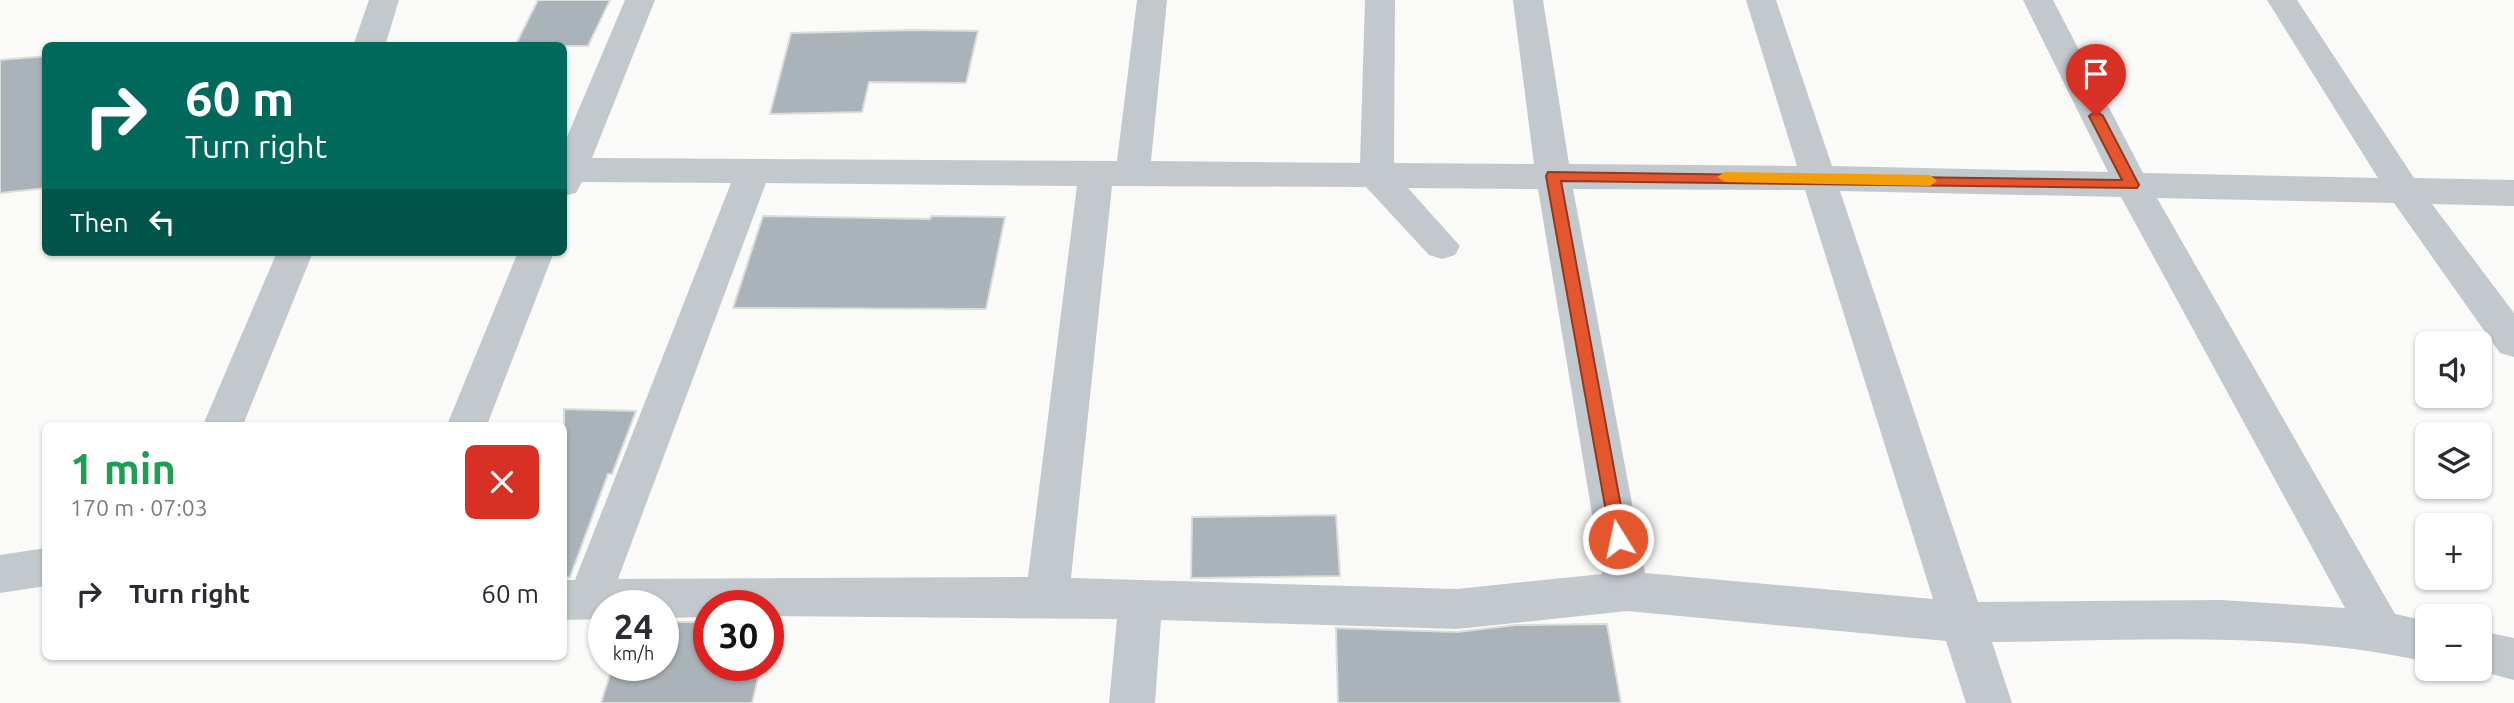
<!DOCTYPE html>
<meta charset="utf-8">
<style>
:root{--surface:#fff;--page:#f2f2f3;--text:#2b2b33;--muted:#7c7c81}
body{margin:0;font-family:Ubuntu,sans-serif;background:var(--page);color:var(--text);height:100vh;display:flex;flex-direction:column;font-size:26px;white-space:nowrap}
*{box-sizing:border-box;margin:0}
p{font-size:23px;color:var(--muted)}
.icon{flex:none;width:38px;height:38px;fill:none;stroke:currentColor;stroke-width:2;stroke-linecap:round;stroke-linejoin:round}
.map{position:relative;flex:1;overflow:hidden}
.drawer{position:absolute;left:42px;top:422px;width:525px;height:238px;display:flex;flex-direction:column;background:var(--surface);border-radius:10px;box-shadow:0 2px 5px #0004}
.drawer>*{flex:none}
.hud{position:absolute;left:42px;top:42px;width:525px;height:214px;border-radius:10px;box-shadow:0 2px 5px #0004;background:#00695c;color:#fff;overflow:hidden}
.controls{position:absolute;left:2415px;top:331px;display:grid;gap:14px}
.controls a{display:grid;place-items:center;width:77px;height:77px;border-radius:10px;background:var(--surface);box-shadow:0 2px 5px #0004;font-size:35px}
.speed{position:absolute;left:588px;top:590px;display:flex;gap:14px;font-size:35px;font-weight:700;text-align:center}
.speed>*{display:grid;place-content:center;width:91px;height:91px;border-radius:50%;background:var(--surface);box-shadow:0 2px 5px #0004;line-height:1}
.speed small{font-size:18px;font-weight:400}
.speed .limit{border:10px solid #d22;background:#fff;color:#111}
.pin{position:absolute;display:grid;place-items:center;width:60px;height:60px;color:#fff;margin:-72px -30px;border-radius:50% 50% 50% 0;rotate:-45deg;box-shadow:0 0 7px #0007}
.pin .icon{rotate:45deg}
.me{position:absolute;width:77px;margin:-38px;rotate:350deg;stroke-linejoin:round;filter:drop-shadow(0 0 5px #0008)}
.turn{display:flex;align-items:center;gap:24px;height:147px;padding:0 28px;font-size:32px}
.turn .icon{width:91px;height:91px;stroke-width:2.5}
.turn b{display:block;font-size:49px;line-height:60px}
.then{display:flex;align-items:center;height:66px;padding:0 28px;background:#0003;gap:14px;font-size:26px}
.round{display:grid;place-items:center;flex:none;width:74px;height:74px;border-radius:10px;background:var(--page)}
.summary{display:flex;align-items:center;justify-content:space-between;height:119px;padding:0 28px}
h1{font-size:42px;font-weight:700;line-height:52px;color:#1e9e55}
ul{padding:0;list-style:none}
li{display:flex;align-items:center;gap:21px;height:105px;padding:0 28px}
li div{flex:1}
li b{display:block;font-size:26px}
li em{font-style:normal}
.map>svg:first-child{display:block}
.building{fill:#aab3b9;stroke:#dcdcda;stroke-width:2}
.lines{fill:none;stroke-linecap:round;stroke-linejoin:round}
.minor{fill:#c3c8cc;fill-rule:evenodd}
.route{fill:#e4572e;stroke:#94391e;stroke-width:2}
.slow{fill:#f59e0b}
</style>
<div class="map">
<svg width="2514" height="703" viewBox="0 0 2514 703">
<rect width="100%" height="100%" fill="#fafaf8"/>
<path class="building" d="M538,0H610L588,46H515Z
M913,30L978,31L966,83L869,82L862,112L770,114L791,33Z
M46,56V188L0,193V60Z
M763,216L930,219L931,216L1005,217L986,309L733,308Z
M564,409L636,411L612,474H608L570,577L564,578Z
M1336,515L1340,576L1191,578L1192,517Z
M663,622H709V665H761L752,703H601L613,665H663Z
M1607,624L1621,703H1338L1336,628L1457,632L1516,625Z"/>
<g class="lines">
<path class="minor" d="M369,0H399L385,46H353Z
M625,0H655L592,158L1117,161L1137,0H1167L1151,161L1360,163L1365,0H1395L1394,163L1534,164L1513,0H1543L1569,164L1797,166L1746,0H1776L1832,166L2108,172L2023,0H2053L2143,173L2378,178L2267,0H2297L2414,178L2514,180V206L2432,204L2514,313V357L2500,353L2394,203L2157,198L2395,614L2427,621V662C2286,630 2135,641 1992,642L2012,703H1966L1946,641L1627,611L1457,629L1161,620L1155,703H1109L1117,619L768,616V606H709V617L663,618V606H604V619L564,620V580H575L731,183L582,182L576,193L564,196V144ZM766,183L1077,186L1028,577L618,579ZM1112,186L1366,187L1429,255L1442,259L1455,255L1460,246L1408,188L1538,189L1602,574L1457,589L1071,578ZM1573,189L1805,190L1933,599L1645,573ZM1840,191L2121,197L2345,608L2220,600L1978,602Z
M277,252H313L243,425H203Z
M518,252H554L487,425H447Z
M46,548V586L0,593V555Z
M2480,631L2514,638V680L2469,668H2480Z"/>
</g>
<path class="route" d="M2096,111L2103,116L2139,185L2137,188L1561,181L1627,539L1618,547L1612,545L1546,176L1548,172L2122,180L2089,116Z"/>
<path class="slow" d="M1725,172L1930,175L1937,181L1930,186L1725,182L1717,177Z"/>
</svg>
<div class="controls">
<a><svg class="icon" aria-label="sound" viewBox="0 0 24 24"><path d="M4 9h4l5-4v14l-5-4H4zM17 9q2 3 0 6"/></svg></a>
<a><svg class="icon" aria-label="layers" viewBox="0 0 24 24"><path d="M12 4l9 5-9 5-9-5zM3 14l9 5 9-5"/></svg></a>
<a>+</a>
<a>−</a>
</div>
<div class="speed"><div>24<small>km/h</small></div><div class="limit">30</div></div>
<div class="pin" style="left:2096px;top:116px;background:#d93025"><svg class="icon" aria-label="arrive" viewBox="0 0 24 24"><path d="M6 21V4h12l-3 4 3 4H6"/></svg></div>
<svg class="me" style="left:1618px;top:539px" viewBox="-20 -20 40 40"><circle r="17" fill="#e4572e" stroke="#fff" stroke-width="3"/><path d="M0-11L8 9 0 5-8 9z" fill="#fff"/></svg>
<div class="hud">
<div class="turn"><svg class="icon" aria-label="right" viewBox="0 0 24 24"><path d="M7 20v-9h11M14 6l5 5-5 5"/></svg><div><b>60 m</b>Turn right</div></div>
<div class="then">Then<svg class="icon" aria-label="left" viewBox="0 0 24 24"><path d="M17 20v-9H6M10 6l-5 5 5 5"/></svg></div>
</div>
<section class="drawer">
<div class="summary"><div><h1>1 min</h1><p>170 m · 07:03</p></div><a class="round" style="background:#d93025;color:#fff"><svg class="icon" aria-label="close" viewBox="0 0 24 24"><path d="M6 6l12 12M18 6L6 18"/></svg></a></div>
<ul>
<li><svg class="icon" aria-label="right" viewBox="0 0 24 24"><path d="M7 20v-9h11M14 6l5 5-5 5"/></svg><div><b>Turn right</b></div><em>60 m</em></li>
</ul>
</section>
</div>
